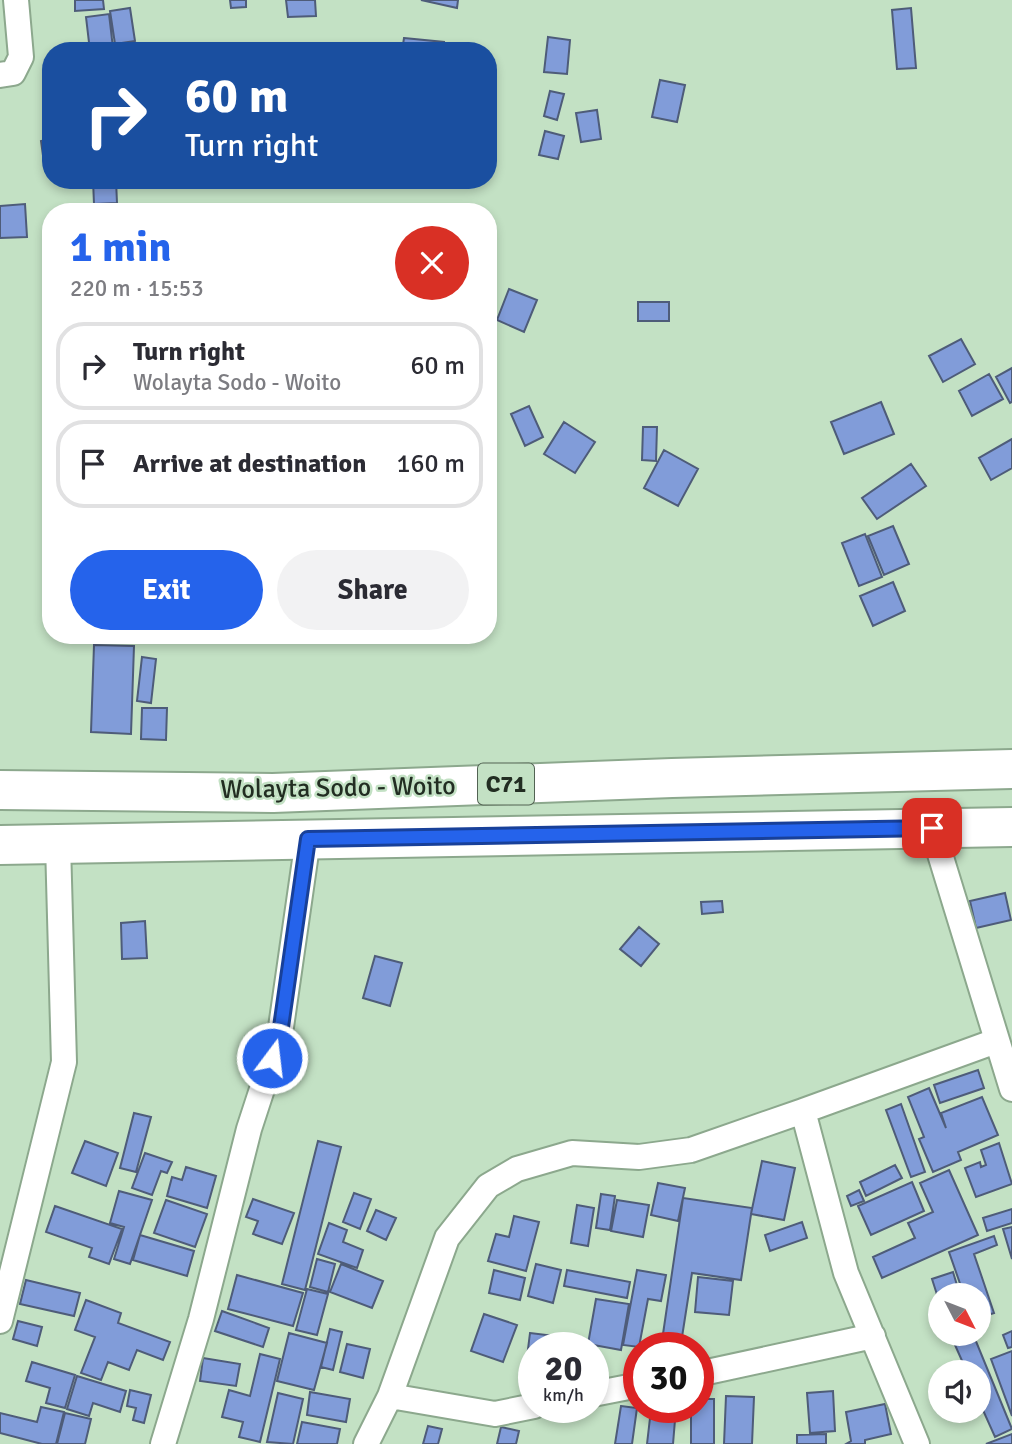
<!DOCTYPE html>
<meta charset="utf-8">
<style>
:root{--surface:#fff;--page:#f2f2f3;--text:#2b2b33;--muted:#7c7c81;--line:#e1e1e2;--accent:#2563eb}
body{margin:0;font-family:Signika,sans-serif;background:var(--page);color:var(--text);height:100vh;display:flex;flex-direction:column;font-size:26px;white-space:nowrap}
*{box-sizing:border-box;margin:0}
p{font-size:23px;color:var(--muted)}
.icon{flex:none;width:38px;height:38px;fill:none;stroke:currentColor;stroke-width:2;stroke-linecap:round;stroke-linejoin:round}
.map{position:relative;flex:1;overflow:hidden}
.side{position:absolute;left:42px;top:203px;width:455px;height:441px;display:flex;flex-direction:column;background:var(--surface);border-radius:28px;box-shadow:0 4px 10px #0003}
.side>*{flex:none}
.hud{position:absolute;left:42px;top:42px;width:455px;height:147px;border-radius:28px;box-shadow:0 4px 10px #0003;background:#1a4fa0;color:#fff;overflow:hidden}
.needle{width:46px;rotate:132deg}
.tools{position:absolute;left:928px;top:1283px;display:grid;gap:14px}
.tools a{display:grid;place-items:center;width:63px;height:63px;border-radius:50%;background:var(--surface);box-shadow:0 4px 10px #0003;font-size:35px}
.speed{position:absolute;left:518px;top:1332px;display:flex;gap:14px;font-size:35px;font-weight:700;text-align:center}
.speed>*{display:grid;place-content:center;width:91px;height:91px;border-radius:50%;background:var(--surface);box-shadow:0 4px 10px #0003;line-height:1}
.speed small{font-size:18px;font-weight:400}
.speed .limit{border:10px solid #d22;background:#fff;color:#111}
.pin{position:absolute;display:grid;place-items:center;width:60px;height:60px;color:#fff;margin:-30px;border-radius:14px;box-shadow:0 4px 10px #0006}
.me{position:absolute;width:77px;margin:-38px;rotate:15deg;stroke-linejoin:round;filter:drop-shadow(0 0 5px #0008)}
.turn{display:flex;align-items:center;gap:24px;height:147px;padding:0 28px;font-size:32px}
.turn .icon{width:91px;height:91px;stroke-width:2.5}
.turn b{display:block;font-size:49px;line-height:60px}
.round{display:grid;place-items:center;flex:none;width:74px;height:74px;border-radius:37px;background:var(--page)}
.overview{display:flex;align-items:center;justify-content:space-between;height:119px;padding:0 28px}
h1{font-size:42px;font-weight:700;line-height:52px;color:var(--accent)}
.action{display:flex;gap:14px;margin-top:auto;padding:14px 28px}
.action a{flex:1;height:80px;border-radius:42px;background:var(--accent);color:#fff;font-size:28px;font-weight:700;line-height:80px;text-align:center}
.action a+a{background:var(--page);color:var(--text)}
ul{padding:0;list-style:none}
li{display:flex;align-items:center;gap:21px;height:88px;margin:0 14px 10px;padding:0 14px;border:4px solid var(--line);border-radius:28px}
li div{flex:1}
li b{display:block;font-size:26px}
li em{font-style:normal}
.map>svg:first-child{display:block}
.building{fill:#819cd9;stroke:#4e5c79;stroke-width:2}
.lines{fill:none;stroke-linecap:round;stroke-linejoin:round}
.street-casing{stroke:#8ca88d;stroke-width:28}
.highway-casing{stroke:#8ca88d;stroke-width:42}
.street{stroke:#fff;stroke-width:24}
.highway{stroke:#fff;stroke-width:38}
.route-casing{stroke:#184099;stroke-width:18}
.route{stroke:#2563eb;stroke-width:12}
.labels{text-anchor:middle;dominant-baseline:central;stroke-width:5;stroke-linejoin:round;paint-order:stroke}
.shield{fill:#c3e1c4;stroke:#526353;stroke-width:2}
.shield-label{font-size:24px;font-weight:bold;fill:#222d22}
.street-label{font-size:26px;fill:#222d22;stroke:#c3e1c4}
</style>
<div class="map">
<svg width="1012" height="1444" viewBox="0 0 1012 1444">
<rect width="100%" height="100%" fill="#c3e1c4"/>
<path class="building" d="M75,0H103L104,9L75,11Z
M230,0H246V7L231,8Z
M286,0H315L316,16L288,17Z
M421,0H458L457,8Z
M130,8L135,41L115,44L110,11Z
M911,8L916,68L897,69L892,10Z
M109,14L113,48L90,51L86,17Z
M548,37L570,40L567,74L544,72Z
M404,38L444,42L443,51H402Z
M185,44V51H163V46Z
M291,45L293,51H268Z
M161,47L162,51H134L133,49Z
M660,80L685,85L677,122L652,117Z
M550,91L564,94L557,120L544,116Z
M597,110L601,139L581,142L576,113Z
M545,131L564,136L558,159L539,155Z
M51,139V170H45L41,141Z
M93,180H116L117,203L94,204Z
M25,204L27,237L0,238V206Z
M509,289L537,300L524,332L497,320Z
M638,302H669V321H638Z
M961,339L975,364L943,382L929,356Z
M1012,368V402L1010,403L996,377Z
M989,374L1003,399L972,416L959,391Z
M881,402L894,434L844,454L831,422Z
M529,406L543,437L525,446L511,414Z
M564,422L595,442L575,473L544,454Z
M643,427H657L656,461L642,460Z
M1012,439V468L991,480L979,458Z
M664,450L698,469L678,506L644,488Z
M911,464L926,486L877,519L862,498Z
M893,526L909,564L884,575L868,536Z
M865,534L882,577L859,586L842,543Z
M893,582L905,611L873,626L860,596Z
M94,645L134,646L131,734L91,732Z
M142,657L156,659L151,703L137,701Z
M142,708H167L166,740L141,739Z
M1005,893L1011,920L976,928L970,901Z
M722,901L723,912L702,914L701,902Z
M145,921L147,958L122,959L121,923Z
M639,927L659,944L641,966L620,949Z
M375,956L402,963L390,1006L363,998Z
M978,1070L984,1088L940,1103L934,1085Z
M929,1088L946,1128L941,1113L982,1097L998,1135L958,1152L961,1160L933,1172L919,1139L924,1137L908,1097Z
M901,1104L925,1172L911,1177L886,1110Z
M134,1113L151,1117L136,1172L120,1168Z
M85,1141L118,1153L106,1186L72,1173Z
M318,1141L341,1147L305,1290L282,1284Z
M999,1143L1012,1184L976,1197L965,1168L980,1162L981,1167L986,1165L981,1150Z
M145,1153L172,1162L167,1173L161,1171L152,1195L132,1188Z
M762,1161L795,1168L784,1220L751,1214Z
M895,1165L902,1178L866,1196L860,1182Z
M186,1167L216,1176L207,1208L167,1196L172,1177L182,1180Z
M949,1170L978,1235L882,1278L873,1257L915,1238L908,1223L933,1212L920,1183Z
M912,1182L924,1211L871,1235L858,1206Z
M658,1183L685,1188L678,1221L651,1215Z
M859,1190L864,1201L851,1206L847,1196Z
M119,1191L152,1200L130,1264L114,1259L124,1227L110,1223Z
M354,1193L371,1199L360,1229L343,1222Z
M601,1194L615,1196L610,1230L596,1228Z
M683,1198L752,1208L741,1280L692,1273L682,1337L663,1334Z
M253,1199L294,1213L282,1244L253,1234L258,1221L246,1217Z
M166,1200L207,1214L195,1247L154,1233Z
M617,1200L649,1205L643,1237L611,1231Z
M577,1205L594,1208L588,1246L571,1243Z
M55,1206L122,1229L109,1264L89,1257L92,1248L46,1232Z
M1012,1209V1223L987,1231L983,1218Z
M376,1210L396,1218L386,1240L367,1231Z
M514,1216L539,1222L526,1271L488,1261L496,1234L509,1237Z
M802,1222L807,1238L770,1251L765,1235Z
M329,1223L347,1230L343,1242L363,1250L357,1268L318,1254Z
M1012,1227V1259L1003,1229Z
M140,1235L194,1251L187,1276L133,1260Z
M994,1236L997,1245L974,1254L994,1313L978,1318V1295H964L949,1252Z
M317,1259L335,1264L328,1292L310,1287Z
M341,1264L383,1281L372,1308L330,1292Z
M536,1264L561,1270L553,1303L528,1296Z
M494,1270L525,1278L520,1300L489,1293Z
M567,1270L630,1282L627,1298L564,1286Z
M637,1270L666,1275L661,1301L648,1299L639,1347L623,1345Z
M953,1272L960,1295H940V1304L932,1279Z
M237,1275L303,1293L293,1326L228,1309Z
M698,1277L733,1281L729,1315L695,1312Z
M26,1280L80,1293L74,1316L20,1304Z
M307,1289L328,1294L317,1335L296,1330Z
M596,1299L629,1304L621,1350L588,1344Z
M86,1300L121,1313L118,1323L170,1342L163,1360L137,1350L129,1370L108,1362L101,1380L81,1373L95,1337L75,1330Z
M222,1311L269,1328L263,1347L215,1331Z
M484,1314L517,1325L503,1362L471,1351Z
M18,1321L42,1327L37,1346L13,1339Z
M330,1329L342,1332L333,1370L321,1367Z
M1012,1331V1347L1008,1348L1003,1335Z
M289,1333L327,1343L314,1390L277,1381Z
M530,1333L555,1336L553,1348H534V1374L525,1373Z
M957,1334H973L1012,1429L995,1437L978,1399V1372H967L951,1336Z
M347,1344L370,1349L363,1378L340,1372Z
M1012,1351V1416L991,1359Z
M260,1354L280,1359L260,1442L239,1437L243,1422L222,1417L229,1390L250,1396Z
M203,1358L240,1364L236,1386L200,1381Z
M32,1362L75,1375L65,1408L46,1403L50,1388L26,1381Z
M77,1376L126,1391L120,1412L93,1403L89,1416L67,1409Z
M130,1390L151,1395L144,1423L133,1420L136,1408L127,1406Z
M833,1391L835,1431L810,1433L807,1393Z
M310,1392L350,1399L346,1422L307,1415Z
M278,1393L303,1399L293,1444L267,1442Z
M726,1396L754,1397L752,1444H724Z
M698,1399H714V1444H691V1407H698Z
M885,1404L891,1434L865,1440V1444H846L851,1441L846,1412Z
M621,1406L637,1408L632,1444H615Z
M41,1407L64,1412L56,1444H42L0,1433V1413L37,1422Z
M668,1407H677V1413L668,1414Z
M65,1413L91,1419L85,1444H57Z
M650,1418L675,1420L673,1444H647Z
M302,1422L340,1429L337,1444H297Z
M428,1426L442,1429L438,1444H423Z
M501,1427L519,1431L516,1444H497Z
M826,1434V1444H797V1435Z
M1012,1434V1444H986Z"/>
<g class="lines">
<defs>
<path id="street" d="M0,75L13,73L21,57L16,0
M932,828L1012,1089
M0,1321L64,1062L58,844
M698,1374L873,1336
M593,1394L639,1385
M534,1406L495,1414L390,1396L447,1238L488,1186L517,1169L572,1153L639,1157L691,1150L803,1111
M163,1444L201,1319L249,1129L280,1034L308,839
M366,1444L390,1396
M917,1444L846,1273L803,1111L996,1041"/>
<path id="highway" d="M0,790L273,793L672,778L1012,769
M0,845L1012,827"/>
</defs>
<use href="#street" class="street-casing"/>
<use href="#highway" class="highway-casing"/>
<use href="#street" class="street"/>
<use href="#highway" class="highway"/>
</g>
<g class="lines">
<defs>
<path id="route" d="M272,1058L280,1034L308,839L932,828"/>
</defs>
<use href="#route" class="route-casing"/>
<use href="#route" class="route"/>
</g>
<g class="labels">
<rect class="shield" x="478" y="763.5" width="56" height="41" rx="5"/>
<g class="shield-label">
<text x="506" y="784">C71</text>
</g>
<g class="street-label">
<text transform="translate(338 788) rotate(-1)">Wolayta Sodo - Woito</text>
</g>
</g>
</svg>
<div class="tools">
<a><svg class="needle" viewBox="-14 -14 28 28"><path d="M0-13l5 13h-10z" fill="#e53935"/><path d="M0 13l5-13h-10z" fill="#7c7c81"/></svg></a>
<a><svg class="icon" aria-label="sound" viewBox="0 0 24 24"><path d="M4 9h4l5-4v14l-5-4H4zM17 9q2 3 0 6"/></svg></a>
</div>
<div class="speed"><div>20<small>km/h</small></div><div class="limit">30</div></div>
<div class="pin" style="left:932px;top:828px;background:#d93025"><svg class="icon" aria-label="arrive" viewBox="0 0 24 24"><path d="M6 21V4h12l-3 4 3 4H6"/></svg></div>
<svg class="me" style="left:272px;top:1058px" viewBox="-20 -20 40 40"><circle r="17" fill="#2563eb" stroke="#fff" stroke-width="3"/><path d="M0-11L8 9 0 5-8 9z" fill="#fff"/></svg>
<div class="hud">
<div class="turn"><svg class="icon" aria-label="right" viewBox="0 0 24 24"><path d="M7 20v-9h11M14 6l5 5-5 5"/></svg><div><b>60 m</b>Turn right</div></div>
</div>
<section class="side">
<div class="overview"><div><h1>1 min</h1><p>220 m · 15:53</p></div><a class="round" style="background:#d93025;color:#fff"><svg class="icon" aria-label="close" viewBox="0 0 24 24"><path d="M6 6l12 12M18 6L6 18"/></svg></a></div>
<ul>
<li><svg class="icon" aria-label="right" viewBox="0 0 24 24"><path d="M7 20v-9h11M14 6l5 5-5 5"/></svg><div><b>Turn right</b><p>Wolayta Sodo - Woito</p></div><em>60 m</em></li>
<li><svg class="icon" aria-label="arrive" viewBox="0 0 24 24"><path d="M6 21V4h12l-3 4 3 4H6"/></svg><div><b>Arrive at destination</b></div><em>160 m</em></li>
</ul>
<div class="action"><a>Exit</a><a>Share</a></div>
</section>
</div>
